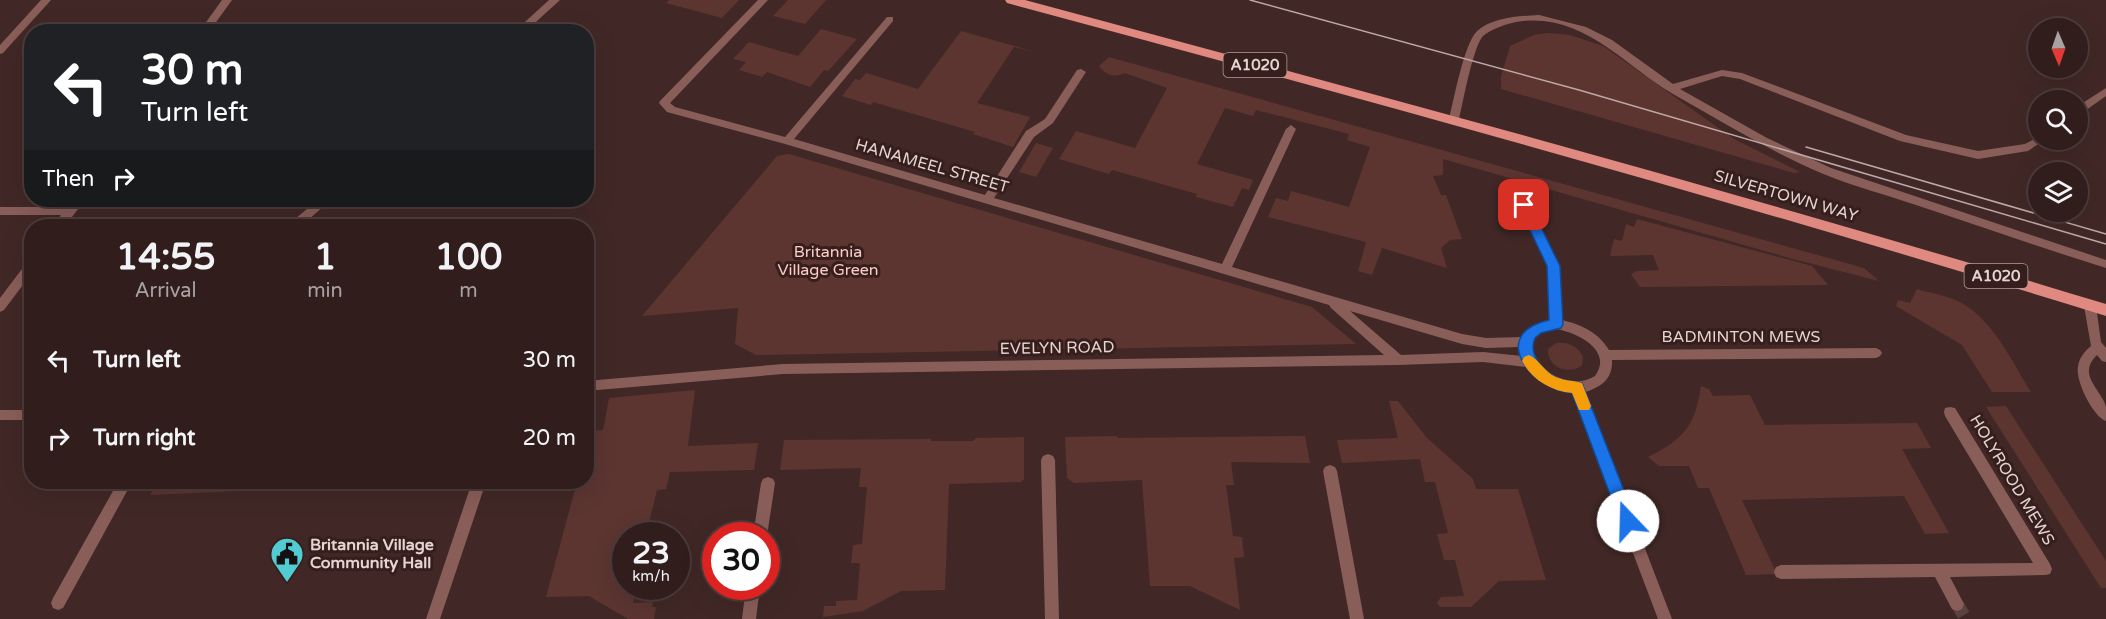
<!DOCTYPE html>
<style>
:root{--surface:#311e1c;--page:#3d2b29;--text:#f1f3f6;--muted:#a8a2a3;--line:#4c3c3b}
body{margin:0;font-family:"Varela Round",sans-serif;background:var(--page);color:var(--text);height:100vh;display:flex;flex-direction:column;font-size:22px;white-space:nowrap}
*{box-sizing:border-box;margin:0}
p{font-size:20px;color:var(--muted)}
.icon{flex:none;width:33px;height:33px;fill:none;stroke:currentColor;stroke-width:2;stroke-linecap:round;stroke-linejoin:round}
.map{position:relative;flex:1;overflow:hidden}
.details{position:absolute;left:24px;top:219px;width:570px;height:270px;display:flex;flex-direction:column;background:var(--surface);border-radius:24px;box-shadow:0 6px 24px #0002,0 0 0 2px var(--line)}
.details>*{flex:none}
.guide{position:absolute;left:24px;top:24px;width:570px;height:183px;border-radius:24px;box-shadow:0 6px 24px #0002,0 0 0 2px var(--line);background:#202124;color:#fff;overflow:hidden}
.needle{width:39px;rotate:178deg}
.controls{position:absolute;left:2028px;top:18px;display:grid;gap:12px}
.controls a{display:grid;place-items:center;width:60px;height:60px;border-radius:50%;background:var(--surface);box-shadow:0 6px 24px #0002,0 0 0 2px var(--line);font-size:30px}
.speed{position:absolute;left:612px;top:522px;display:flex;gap:12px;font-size:30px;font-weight:700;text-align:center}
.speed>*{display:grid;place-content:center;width:78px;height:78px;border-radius:50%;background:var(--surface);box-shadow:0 6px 24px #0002,0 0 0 2px var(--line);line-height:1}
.speed small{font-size:15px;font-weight:400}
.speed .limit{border:9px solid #d22;background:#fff;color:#111}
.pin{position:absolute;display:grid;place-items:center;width:51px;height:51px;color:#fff;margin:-26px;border-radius:12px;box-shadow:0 3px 9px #0006}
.me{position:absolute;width:66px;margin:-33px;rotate:339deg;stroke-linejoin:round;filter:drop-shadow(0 0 4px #0008)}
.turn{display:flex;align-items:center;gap:21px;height:126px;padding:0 18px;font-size:27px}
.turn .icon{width:78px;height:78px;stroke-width:2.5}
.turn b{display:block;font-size:42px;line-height:51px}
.then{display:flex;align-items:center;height:57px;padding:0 18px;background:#0003;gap:12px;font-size:22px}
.eta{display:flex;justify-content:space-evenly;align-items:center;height:102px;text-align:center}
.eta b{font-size:36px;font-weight:700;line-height:42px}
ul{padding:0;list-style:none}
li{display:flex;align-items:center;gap:18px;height:78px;padding:0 18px}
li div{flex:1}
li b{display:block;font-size:22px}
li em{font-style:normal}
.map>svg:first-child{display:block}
.green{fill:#5c3531}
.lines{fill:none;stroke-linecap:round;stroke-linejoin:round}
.minor-tunnel{stroke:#5a4240;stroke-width:13;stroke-dasharray:13 7;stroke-linecap:butt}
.minor{fill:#895e59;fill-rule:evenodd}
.primary{fill:#e08981;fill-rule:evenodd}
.tram{stroke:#bca9a7;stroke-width:1.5}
.route{fill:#1a73e8;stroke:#114b97;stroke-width:1.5}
.slow{fill:#f59e0b}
.labels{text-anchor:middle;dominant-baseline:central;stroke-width:6;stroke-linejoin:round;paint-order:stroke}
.shield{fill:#361e1c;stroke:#b09d9b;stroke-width:1.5}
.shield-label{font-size:15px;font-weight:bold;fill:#e5d4d2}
.street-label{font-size:16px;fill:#e5d4d2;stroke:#361e1c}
.park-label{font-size:16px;fill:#fdcbc5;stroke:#361e1c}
.poi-label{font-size:16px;font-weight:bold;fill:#e5d4d2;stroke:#361e1c;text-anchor:start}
</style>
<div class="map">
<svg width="2106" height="619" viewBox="0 0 2106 619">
<rect width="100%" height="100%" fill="#412826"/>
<path class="green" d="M669,0H739L722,18L666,3Z
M788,0H826L805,24L773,16Z
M821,29L857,39L828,71L824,70L810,87L767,72L762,77L739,70L746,62L733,59L749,42L798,56Z
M961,31L1039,53L1014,47L977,103L1030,117L1013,147L973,134L975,132L873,102L871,105L842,96L855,79L860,80L866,73L918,89Z
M1548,33L1570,35L1603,46L1734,139L1800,172L1794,173L1501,89V77L1510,46L1534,35Z
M1109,57L1864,268L1879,281L1793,259L1443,159V175L1433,176L1441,195H1446L1462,239L1450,240L1441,248L1447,268L1382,248L1372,275L1358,271L1366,242L1268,217L1276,198L1288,201L1291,191L1349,207L1370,147L1347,140L1349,134L1256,110L1253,116L1225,108L1197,164L1253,180L1249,190L1242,188L1233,207L1196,197L1197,194L1112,170L1109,174L1059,159L1076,131L1135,148L1167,88L1125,73C1114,78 1106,75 1099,66Z
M1036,143L1053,148L1036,177L1019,172Z
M789,154L1312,307L1356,344L756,355L735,344L738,308L642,316L777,156Z
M1637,219L1812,266L1828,285L1640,287L1631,274L1637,271L1659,270L1653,255L1610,256L1614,239L1622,241L1626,224L1634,227Z
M1917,289C1930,293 1945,295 1958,301C1993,319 2011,360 2031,392H1992L1962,345L1896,306L1898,300L1910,303Z
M1556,343C1568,342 1578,346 1583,357L1582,365C1569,376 1547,367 1548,349Z
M1701,386L1709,389L1713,396L1750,395L1765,425L1917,423L1931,448L1902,449L1949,533L1925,534L1904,496L1742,500L1777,574L1746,575L1709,488H1698L1689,466H1659L1648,457C1684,439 1695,426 1701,386Z
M695,390L688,446L758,443L754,470L670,472L666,489L657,490L646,535L626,536V586L636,587L633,603L653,602L652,607H656L654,619H628L589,596L546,597L577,482H586L587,445H589L590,431L603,430L609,398Z
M1389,401H1398L1427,438L1473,479L1476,489H1518L1546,580L1499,581L1471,607H1440L1437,603L1441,597L1464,596L1455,560H1444L1437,534L1448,533L1435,482H1425L1420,459L1342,463L1337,440L1398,438Z
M2006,406L2106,561V588H2101L1986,407Z
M1117,436V438L1305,436L1310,463L1231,462L1234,485H1226L1233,536L1242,537L1244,557L1234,558L1240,610L1190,586H1150L1142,480L1074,483L1067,478L1065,437Z
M1024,437V479L1021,482L949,484L945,590L901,591L863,611L823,617L824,606H836V601L857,600L860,563H851L853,545L862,544L867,487H859L861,468L780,470L784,440L931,439V441H973L976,438Z
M157,482H264L261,490L150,495Z"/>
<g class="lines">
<path class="minor-tunnel" d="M1957,604L1966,619"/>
<path class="minor" d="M41,0H51L3,53L0,54V45Z
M222,0H232L209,32H199Z
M549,0H560L525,32H514Z
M758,0H768L670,103L675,107L785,137L887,17H893V21L794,139L985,195L1026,131L1045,119L1077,70L1081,69L1086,72L1053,123L1034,137L994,198L1222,264L1286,129L1291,125L1296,129L1232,267L1462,334L1486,338L1522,337L1533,326L1550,321L1548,266L1518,205L1524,201L1530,205L1560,266L1562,320C1582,325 1598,332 1609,350L1876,348L1880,350L1882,353L1880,356L1876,358L1612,360C1613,379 1601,387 1585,392L1672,619H1658L1572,392C1554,391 1538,380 1527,367L1483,362L1398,365L783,374L586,391V381L783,364L1384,355L1331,308L1329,305L785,144L667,112L659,103L660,101ZM1350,311L1462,344L1486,348L1520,347L1522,356L1483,352L1401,355ZM1556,329C1576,332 1614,350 1595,376C1563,397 1509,349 1542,333C1546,331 1552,330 1556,329Z
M1539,15L1586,27L1612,40L1673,84L1722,70L1742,73L1906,135L1978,151L2025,144L2038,137V140H2044L2028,151L1978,159L1900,141L1740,79L1722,76L1680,89L1767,138L1831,168L2106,260V268C2045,249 1985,228 1925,208C1891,196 1854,187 1821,173C1770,151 1722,122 1673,94C1623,65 1582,11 1516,22C1506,24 1491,29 1483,36C1473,47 1463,102 1459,119L1454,123L1450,121L1449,119C1454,99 1464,44 1477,31C1493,17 1519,16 1539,15Z
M2106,88V96L2082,113L2078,114V106Z
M73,200H85L65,226H53L61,215H0V207H68Z
M318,200H331L301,226H289L290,223Z
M32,260V273L4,310L0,312V298L28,261Z
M2090,301L2094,303L2096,306L2101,342L2106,348V362L2102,361L2097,355C2076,375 2102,390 2106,407C2106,411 2106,417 2106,421C2093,417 2075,380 2078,367C2079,358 2084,352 2091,346L2084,306L2086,303Z
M1950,407L1955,408L2050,564L2052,569L2050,574L2045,575L1950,577L1964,604L1962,609L1957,611L1952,609L1935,577L1781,579L1776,577L1774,572L1776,567L1781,565L2033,563L1945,416L1944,412L1945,408Z
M0,410H32V420H0Z
M1048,454L1053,456L1055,460L1059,619H1045L1041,460L1043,456Z
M1330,465L1335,467L1337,471L1364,619H1350L1323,471L1325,467Z
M768,477L773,479L775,483L767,536H753L761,483L763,479Z
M118,482H132L63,608L58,610L53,608L51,603L53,598Z
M472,482H486L440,619H426Z
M746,586H760L756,619H742Z"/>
<path class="primary" d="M1005,0H1025C1387,97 1748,195 2106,304V316C1742,203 1375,102 1007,3Z"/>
<path class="tram" d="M1250,0L1579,90L2106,244
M1806,147L2106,234"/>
</g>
<path class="route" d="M1524,200L1530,205L1560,266L1563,324L1561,328L1541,333L1535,338C1527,356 1546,375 1563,380C1570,382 1576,381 1582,383L1636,521L1633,526L1628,528L1622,526L1620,521L1572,393C1530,389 1488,334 1549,320L1547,266L1518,205Z"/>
<path class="slow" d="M1529,355C1538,359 1544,370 1552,375C1562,381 1572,380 1582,383L1591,406L1589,410H1579L1572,393C1551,391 1532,380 1522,361L1524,357Z"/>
<defs>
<symbol id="civic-pin" viewBox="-11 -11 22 30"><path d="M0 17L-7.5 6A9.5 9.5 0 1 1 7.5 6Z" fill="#51ccd3" stroke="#361e1c"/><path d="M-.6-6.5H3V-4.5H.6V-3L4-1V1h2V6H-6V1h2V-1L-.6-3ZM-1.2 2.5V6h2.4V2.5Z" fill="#111"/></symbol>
</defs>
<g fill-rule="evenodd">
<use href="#civic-pin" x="268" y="535" width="38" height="52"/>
</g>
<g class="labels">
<g class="shield">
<rect x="1223.5" y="53" width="63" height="24" rx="4.5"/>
<rect x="1964.5" y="264" width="63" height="24" rx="4.5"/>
</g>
<g class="shield-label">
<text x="1255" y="65">A1020</text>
<text x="1996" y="276">A1020</text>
</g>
<g class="street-label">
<text transform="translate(932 166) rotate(16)">HANAMEEL STREET</text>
<text transform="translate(1786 196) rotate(16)">SILVERTOWN WAY</text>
<text x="1741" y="337">BADMINTON MEWS</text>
<text transform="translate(1057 348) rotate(-1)">EVELYN ROAD</text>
<text transform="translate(2012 480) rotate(59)">HOLYROOD MEWS</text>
</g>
<g class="park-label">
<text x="828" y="252">Britannia<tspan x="828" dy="18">Village Green</tspan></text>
</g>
<g class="poi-label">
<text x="310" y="545">Britannia Village<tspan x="310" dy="18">Community Hall</tspan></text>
</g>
</g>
</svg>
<div class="controls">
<a><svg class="needle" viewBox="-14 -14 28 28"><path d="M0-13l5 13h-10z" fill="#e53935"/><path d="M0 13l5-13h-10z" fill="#a8a2a3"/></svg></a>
<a><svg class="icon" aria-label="search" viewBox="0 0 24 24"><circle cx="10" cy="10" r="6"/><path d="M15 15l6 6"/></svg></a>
<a><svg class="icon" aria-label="layers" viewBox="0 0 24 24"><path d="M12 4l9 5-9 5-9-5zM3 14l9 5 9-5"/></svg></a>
</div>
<div class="speed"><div>23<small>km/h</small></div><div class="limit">30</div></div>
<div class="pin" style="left:1524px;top:205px;background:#d93025"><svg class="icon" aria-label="arrive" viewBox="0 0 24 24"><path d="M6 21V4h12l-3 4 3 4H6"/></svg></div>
<svg class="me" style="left:1628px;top:521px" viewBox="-20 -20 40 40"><circle r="19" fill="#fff"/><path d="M0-13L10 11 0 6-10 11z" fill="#1a73e8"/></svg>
<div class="guide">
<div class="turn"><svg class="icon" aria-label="left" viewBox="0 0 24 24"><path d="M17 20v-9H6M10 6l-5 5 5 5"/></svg><div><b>30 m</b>Turn left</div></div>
<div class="then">Then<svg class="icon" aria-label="right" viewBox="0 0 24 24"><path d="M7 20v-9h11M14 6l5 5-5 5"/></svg></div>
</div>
<section class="details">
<div class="eta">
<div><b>14:55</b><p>Arrival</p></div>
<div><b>1</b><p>min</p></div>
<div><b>100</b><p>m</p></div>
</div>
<ul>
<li><svg class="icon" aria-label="left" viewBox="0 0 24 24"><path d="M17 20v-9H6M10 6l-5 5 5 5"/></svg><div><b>Turn left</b></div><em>30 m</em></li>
<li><svg class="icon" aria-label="right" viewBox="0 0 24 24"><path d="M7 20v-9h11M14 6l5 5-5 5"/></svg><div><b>Turn right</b></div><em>20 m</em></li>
</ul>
</section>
</div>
